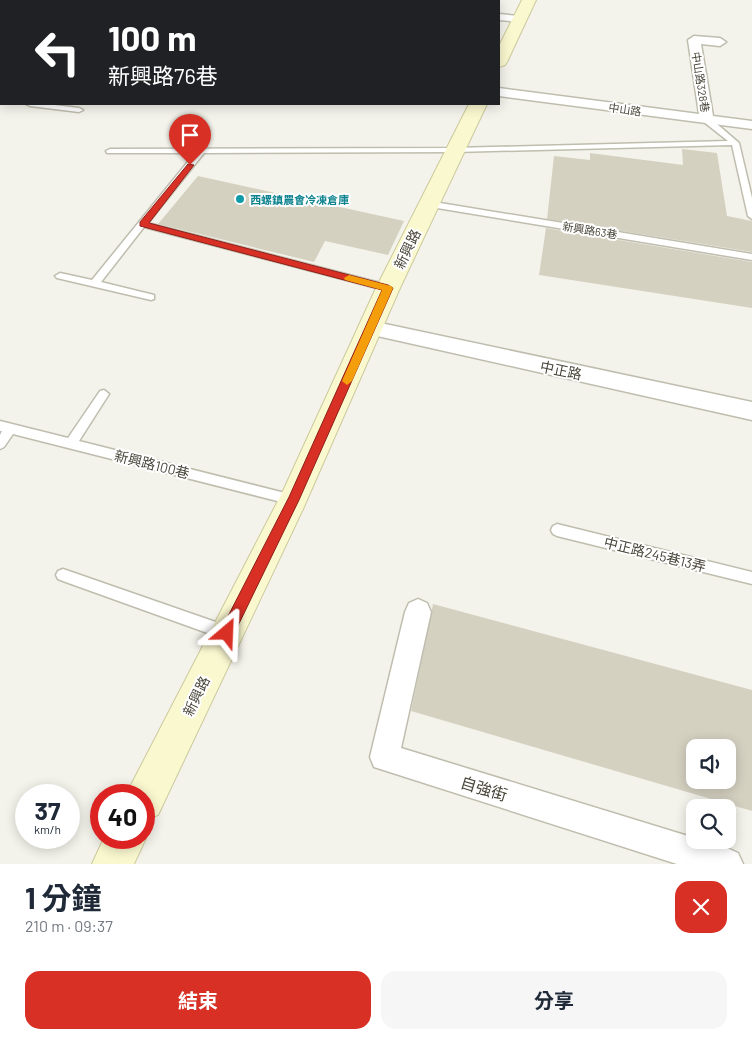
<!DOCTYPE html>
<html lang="zh-TW">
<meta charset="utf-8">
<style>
:root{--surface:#fff;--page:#f6f6f7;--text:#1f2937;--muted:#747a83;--accent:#d93025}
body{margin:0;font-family:Barlow,"Noto Sans TC",sans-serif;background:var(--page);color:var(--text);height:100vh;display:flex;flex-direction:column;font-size:19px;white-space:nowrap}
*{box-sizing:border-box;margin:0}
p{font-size:16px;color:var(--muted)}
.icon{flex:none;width:28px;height:28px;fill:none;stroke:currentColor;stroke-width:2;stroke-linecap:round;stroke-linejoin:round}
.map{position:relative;height:864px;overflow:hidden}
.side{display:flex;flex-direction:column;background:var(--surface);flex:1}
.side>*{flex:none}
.top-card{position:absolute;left:0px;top:0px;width:500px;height:105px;box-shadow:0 2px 12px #0003;background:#202124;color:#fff;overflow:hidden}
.buttons{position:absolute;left:686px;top:739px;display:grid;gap:10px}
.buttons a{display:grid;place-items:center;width:50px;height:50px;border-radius:10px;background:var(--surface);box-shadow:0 2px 12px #0003;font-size:25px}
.speed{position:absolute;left:15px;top:784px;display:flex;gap:10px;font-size:25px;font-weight:700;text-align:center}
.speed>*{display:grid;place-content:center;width:65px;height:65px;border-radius:50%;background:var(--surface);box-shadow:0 2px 12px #0003;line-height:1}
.speed small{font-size:12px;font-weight:400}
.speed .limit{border:8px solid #d22;background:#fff;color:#111}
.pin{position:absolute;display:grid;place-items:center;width:42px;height:42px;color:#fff;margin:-51px -21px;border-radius:50% 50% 50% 0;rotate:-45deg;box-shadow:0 0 5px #0007}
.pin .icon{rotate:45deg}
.me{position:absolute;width:55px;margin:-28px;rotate:26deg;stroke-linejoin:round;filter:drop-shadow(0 0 4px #0008)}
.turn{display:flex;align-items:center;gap:18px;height:105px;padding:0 25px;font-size:22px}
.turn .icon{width:65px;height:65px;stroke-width:2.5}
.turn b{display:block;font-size:35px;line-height:42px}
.round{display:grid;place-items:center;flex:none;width:52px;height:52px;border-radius:15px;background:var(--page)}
.headline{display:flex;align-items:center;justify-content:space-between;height:85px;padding:0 25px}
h1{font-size:30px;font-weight:700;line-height:38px}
.button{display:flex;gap:10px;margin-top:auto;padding:10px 25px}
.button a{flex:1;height:58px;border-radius:15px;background:var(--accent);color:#fff;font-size:20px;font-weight:700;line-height:58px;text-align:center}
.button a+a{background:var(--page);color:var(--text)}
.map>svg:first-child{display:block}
.building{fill:#d5d1c1;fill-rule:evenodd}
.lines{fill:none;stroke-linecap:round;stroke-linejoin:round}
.lane-casing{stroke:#bfbdae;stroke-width:3}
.street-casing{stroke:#bfbdae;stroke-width:3}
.secondary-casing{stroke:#ccc99d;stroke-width:2}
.lane{fill:#fff;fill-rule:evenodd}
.street{fill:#fff;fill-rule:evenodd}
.secondary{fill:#faf8cf;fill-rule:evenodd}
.route{fill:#d93025;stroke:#8d1f18}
.slow{fill:#f59e0b}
.culture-dot{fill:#0f9aa8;stroke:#fff;stroke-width:2}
.labels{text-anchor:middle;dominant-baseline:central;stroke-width:4;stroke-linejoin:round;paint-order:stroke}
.far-street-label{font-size:11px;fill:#484539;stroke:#fff}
.far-culture-label{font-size:11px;font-weight:bold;fill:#0d838f;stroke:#fff;text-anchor:start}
.street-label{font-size:14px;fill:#484539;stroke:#fff}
.near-street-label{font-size:16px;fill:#484539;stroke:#fff}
</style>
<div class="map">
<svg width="752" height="864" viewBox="0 0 752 864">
<rect width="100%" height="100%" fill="#f4f3eb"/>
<path class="building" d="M682,149L717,153L727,216L752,221V252L547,219L554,156L590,160V153L683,165Z
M198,176L404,221L388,255L325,241L314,262L158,224Z
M546,228L752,262V308L539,275Z
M433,604L752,690V811L411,711ZM695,748H728V780H695Z"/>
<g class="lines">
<defs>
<path id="lane" d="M0,98H1V102H0Z
M26,104H46L79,108L83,110L79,112L30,106Z
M704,118H710L739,143L752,198V219L748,216L732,145L455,152L204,153L148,223L388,285L393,288L391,290L388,291L144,227L101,282L154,295V299L151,300L57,278L55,276L60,273L92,280L195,153H107L106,151L110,149L455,148L728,141L704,122Z
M428,201L752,254V260L425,206L424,204Z
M104,390L109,394L79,441L293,495L297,496L299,500L297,504L293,505L13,434L4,447L0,449V435L2,431H0V421L68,438L100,391Z
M557,524L752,572V584L557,536L553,534L551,530L553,526Z
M63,569L227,626L232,628L234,633L232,638L227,640L63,581L58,579L56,575L58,571Z"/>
<path id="street" d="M329,0H351L352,1H330Z
M499,14L519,16L525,19L519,22L499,20Z
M0,28L1,29V36H0Z
M694,36L720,38L726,42L720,46L701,44L713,116L752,121V129L499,96V88L699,114L688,40Z
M1,49V57L0,58V50Z
M371,321L752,402V420L364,333L362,328L364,323Z
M418,599L427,603L431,612L401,748L727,848L738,853L743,864H677L374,767L370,757L405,612L409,603Z"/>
<path id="secondary" d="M522,0H536L507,62L505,65L499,67V46Z
M469,104H487L400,288L303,509L158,815L144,820V795H127L130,787L283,491L376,288Z
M144,833L146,838L134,864H92L104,838H144Z"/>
</defs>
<use href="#lane" class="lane-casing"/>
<use href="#street" class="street-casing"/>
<use href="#secondary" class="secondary-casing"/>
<use href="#lane" class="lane"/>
<use href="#street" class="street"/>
<use href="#secondary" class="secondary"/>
</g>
<path class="route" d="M188,164L194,165L149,223L388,285L393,288L299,500L232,638L227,640L222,638L220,633L222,628L289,497L382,290L140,226V222Z"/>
<path class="slow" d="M349,275L391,286L393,288L352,381L347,385L342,381L382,290L345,280L344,278Z"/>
<circle class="culture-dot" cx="240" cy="199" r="5"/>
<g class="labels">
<g class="far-street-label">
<text transform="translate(701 82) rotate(81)">中山路328巷</text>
<text transform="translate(625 109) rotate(8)">中山路</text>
<text transform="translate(590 230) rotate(9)">新興路63巷</text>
</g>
<g class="far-culture-label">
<text x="250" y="199">西螺鎮農會冷凍倉庫</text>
</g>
<g class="street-label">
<text transform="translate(407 249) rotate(-64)">新興路</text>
<text transform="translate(561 370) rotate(12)">中正路</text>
<text transform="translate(152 464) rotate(14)">新興路100巷</text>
<text transform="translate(655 554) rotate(14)">中正路245巷13弄</text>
<text transform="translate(196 696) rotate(-64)">新興路</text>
</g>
<g class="near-street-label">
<text transform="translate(484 788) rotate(17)">自強街</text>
</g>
</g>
</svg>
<div class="buttons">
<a><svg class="icon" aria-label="sound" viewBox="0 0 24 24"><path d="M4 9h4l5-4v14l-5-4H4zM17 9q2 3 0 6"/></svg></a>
<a><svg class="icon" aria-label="search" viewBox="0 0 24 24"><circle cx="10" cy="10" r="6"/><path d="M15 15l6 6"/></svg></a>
</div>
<div class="speed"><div>37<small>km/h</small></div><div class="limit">40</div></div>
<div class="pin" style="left:190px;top:165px;background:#d93025"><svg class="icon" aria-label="arrive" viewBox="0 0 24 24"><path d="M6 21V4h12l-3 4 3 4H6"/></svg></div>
<svg class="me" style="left:227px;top:633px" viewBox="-20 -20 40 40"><path d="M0-17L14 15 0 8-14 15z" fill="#d93025" stroke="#fff" stroke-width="4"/></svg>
<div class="top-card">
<div class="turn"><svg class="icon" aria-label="left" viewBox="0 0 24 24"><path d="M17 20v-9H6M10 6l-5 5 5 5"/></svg><div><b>100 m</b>新興路76巷</div></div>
</div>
</div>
<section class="side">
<div class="headline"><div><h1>1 分鐘</h1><p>210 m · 09:37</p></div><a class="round" style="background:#d93025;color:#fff"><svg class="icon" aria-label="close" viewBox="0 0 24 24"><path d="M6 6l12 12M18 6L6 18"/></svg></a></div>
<div class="button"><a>結束</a><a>分享</a></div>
</section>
